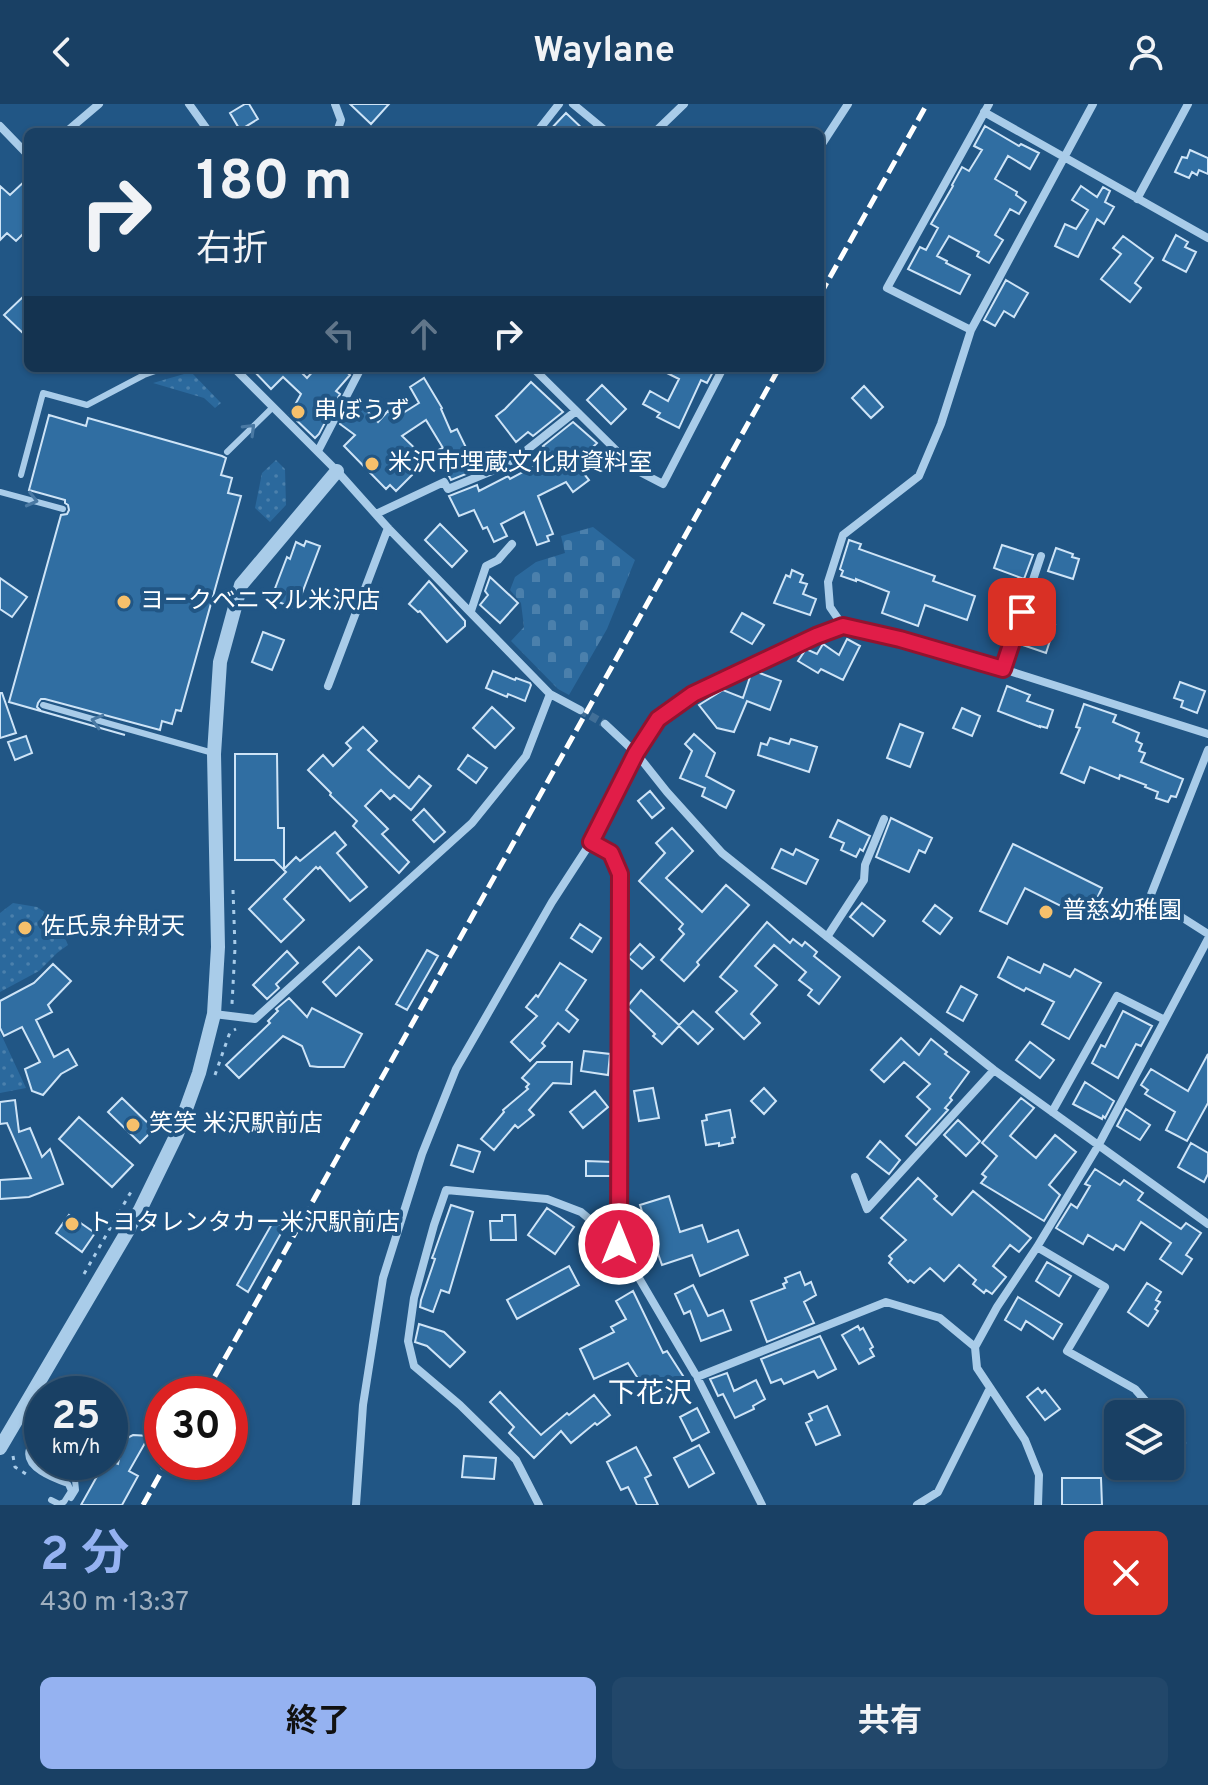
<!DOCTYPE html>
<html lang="ja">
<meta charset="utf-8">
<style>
:root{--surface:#194064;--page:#22476a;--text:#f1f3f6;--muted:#9fafbf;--line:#375978;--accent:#95b2f1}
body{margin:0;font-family:Overpass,"Noto Sans JP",sans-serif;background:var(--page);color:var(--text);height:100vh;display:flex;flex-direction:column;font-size:30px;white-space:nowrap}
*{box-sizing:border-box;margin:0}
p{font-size:26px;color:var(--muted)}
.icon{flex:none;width:44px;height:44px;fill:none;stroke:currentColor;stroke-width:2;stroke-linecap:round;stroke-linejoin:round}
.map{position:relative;height:1401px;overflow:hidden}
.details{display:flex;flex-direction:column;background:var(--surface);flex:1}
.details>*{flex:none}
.banner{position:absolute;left:24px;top:24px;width:800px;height:244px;border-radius:12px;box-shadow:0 2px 6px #0004,0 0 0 2px var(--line);background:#194064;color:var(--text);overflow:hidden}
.controls{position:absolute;left:1104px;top:1296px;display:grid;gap:16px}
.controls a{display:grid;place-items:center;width:80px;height:80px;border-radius:12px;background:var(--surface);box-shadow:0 2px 6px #0004,0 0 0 2px var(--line);font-size:40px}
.speed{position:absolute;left:24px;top:1272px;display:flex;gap:16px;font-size:40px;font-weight:700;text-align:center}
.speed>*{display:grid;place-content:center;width:104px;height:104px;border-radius:50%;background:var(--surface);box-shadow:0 2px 6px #0004,0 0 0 2px var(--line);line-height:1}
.speed small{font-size:20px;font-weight:400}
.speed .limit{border:12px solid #d22;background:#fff;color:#111}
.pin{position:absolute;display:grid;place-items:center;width:68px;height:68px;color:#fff;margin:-34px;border-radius:16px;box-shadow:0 4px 12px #0006}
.me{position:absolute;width:88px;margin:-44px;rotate:0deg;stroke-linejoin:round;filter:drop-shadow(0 0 6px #0008)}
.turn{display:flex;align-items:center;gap:28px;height:168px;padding:0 40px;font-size:36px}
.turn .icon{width:104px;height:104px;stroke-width:2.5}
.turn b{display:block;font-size:56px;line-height:68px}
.lanes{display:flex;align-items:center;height:76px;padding:0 40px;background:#0003;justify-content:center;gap:40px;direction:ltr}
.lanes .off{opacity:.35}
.round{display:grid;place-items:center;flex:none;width:84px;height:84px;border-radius:12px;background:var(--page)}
.overview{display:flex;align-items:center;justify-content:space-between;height:136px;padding:0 40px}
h1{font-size:48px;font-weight:700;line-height:60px;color:var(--accent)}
.primary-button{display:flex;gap:16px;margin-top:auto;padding:16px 40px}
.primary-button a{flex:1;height:92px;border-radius:12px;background:var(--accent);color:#111;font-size:32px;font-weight:700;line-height:92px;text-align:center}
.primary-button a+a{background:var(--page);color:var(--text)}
header{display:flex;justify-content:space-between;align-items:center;height:104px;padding:0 40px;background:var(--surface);font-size:36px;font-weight:700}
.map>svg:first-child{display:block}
.green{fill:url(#green-dots)}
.cemetery{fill:url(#cemetery-stones)}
.building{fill:#306ea2;stroke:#cee4f7;stroke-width:2}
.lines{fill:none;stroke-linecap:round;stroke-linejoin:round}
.minor-tunnel{stroke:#426f97;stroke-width:8;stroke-dasharray:8 4;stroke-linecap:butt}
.path{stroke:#a9cce9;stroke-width:3;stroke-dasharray:4 6;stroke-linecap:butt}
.service{stroke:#a9cce9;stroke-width:6}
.minor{stroke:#a9cce9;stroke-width:8}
.tertiary{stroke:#a9cce9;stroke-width:14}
.rail{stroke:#fff;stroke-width:5;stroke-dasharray:14 6;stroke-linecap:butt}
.oneway{stroke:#4a79a3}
.route-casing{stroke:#92132f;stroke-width:20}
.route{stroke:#e11d48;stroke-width:14}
.poi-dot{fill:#f6c06b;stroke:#215685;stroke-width:3}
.labels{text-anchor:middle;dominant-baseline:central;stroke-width:8;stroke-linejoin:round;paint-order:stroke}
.poi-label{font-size:24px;fill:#fff;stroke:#215685;text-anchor:start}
.quarter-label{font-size:28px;fill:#fff;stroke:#215685}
</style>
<header><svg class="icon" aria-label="back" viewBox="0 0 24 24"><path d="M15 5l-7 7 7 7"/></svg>Waylane<svg class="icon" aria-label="person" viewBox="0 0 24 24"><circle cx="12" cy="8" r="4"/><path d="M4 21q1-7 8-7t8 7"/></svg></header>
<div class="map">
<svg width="1208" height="1401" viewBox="0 0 1208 1401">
<defs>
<pattern id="green-dots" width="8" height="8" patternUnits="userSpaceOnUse" patternTransform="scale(2)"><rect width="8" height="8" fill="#2b699d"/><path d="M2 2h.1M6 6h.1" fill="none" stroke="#4b80ac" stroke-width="1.8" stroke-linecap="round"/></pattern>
<pattern id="cemetery-stones" width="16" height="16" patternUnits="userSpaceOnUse" patternTransform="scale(2)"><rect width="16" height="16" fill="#2b699d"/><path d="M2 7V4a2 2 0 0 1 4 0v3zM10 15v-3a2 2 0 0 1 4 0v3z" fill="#4b80ac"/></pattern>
</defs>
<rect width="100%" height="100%" fill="#215685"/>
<path class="green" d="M191,268L221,299L215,304L204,294L153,279Z
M276,356L285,365L286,401L270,418L255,404L262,369Z
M13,799L37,803L57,816L68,841L57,849L39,867L0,888V809Z
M0,928L26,984L0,989Z"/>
<path class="cemetery" d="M593,423L635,456L607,525L569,591L558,585L511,537L524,523L521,499L510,486L515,473L536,458L565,449L561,432Z"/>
<path class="building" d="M245,0H249L258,15L240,26L230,9Z
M350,0H389L371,20Z
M566,9L586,28H548Z
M985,22L1019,42L1021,40L1039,49L1030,65L1008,52L995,75L1017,88L1016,91L1026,98L1019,110L1010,105L995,131L1003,136L989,159L977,152L979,148L949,132L937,152L947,157L946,159L970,171L960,190L908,165L920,143L926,146L938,124L931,120L953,82L952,81L962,63L969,67L982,46L974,42Z
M1190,46L1208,54V70L1199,66L1197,71L1192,68L1189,74L1175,68L1182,53L1187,54Z
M28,74V125L16,137L7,129L0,136V82L10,91Z
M1081,82L1097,93L1103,83L1110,87L1105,98L1114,103L1104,120L1097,115L1078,153L1055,142L1065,120L1076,125L1088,106L1072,96Z
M1176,131L1188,138L1185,143L1196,148L1186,168L1163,156Z
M1123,132L1153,154L1135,179L1141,184L1130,198L1101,175L1121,150L1113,144Z
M1006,176L1028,189L1014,213L1004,207L995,222L984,216Z
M28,188V234L4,211Z
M251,264H297L307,274L316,264H342L350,271L336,287L340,290L319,330L315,334L290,310L301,290L283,273L271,285Z
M657,264H715L707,279L701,276L679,324L657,313L660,309L643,300L650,287L668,297L679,275Z
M424,274L442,304L441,305L451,328L457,325L475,362L469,365L471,368L451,376L436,347L443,344L426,316L402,332L427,356L396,387L390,381L386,385L344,342L355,331L340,320L349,303L357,309L363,303L378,318L388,307L395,314L419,299L410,283Z
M531,278L563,308L533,332L528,328L516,338L496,312L505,305Z
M602,281L626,305L611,320L587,296Z
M864,282L883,303L871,314L852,294Z
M49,311L86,322L88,314L222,352L226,354L221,371L232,374L228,389L241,392L181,607L176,606L172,620L162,617L160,626L45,595H41L38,599L37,603L41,607L125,631L9,598L61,411L67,410L69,406L68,401L65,399V396L29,386Z
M573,318L597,339L576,360L589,376L573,388L566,378L538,392L553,430L547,432L549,437L537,441L524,408L501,420L507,432L494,438L487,423L483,425L474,406L459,412L449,392L477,381L479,387L508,372L510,375L553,352L543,342Z
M440,420L467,447L452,463L425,436Z
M849,436L861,440L859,445L935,472L933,477L975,492L967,516L925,501L918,522L882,509L889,488L856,475V477L841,472L843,467L840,465Z
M306,437L320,442L296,505L271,495L287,453L290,455L296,438L304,442Z
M1002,441L1033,451L1024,475L994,464Z
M1056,444L1073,450L1072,453L1079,455L1073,475L1048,467Z
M792,466L803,471L800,478L807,480L803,490L816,495L810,511L774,499L786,471L790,473Z
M490,473L518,499L500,519L480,501L488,491L485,487Z
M0,474L27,493L12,513L0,505Z
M429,477L465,517V522L447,538L420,507L418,508L409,500Z
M742,509L764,521L752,540L731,528Z
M1029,512L1055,521L1046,549L1020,540Z
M263,528L284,536L272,566L252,558Z
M847,535L860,542L843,576L821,565L818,569L798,557L806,545L817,550L823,540L839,551Z
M493,567L515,576L516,574L530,579L531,581L525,597L508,590L507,593L486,584Z
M757,568L781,577L770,606L747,597L734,628L717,624L699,601L723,586L743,594L751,570Z
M1180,578L1205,587L1197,609L1181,603L1183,597L1174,594Z
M1007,582L1030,591L1027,597L1053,606L1047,624L1040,622V623L998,607Z
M0,589H2L16,629L0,634Z
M1084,600L1116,611L1113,618L1139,629L1136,637L1142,640L1139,647L1145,649L1141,658L1183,675L1176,693L1171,692L1168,698L1156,694L1158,688L1145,683L1146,681L1120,671L1119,675L1090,663L1084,679L1061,669L1080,624L1076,623Z
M492,603L514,624L495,644L473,624Z
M962,604L980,612L972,632L953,624Z
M900,620L923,629L910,663L887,654Z
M363,623L377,637L368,646L391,668L409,684L419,672L431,682L411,706L394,691L390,695L381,686L365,702L388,725L382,730L409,758L399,769L353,722L357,717L330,691L331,689L308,666L323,651L333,662L351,644L346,639Z
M694,630L715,649L706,672L734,687L726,704L702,692L705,684L680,674L692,647L685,640Z
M26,632L32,649L15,656L8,638Z
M770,634L789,640L791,635L817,643L809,668L758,651L761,639L767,641Z
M235,650H277L278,724H284V765L296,753L300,757L335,728L346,741L337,749L367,783L350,797L320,763L318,765L316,763L284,795L304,816L281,838L249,805L286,768L274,756H235Z
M468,651L487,664L476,679L458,665Z
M650,687L664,704L652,714L638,697Z
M424,705L445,728L434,738L413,716Z
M891,714L932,734L925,749L919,746L909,768L876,753Z
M838,716L870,732L863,747L860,745L856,753L841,746L844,739L830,733Z
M672,724L693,747L666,774L702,808L726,781L749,801L697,858L699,861L684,877L661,856L684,830L679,825L683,820L639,777L665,749L656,739Z
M1013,740L1102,784L1087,815L1025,784L1007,820L980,807Z
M781,745L793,751L796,745L818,756L806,780L772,764Z
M862,799L885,817L873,832L850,813Z
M935,801L952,814L940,830L923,817Z
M767,818L790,839L793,835L802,842L805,838L817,848L814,852L840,873L819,900L808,891L812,886L799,876L806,868L774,841L755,862L777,881L751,910L760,919L744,935L716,908L737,887L720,873Z
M580,820L601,834L592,848L571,834Z
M640,840L654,853L642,865L628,853Z
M359,843L372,856L336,892L323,878Z
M427,846L438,852L407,906L396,900Z
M287,847L298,859L276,880L279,884L267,895L253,881Z
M1008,853L1040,869L1044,860L1070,873L1075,865L1101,879L1069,935L1042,920L1054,898L1026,884L1024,887L998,873Z
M560,859L586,876L566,906L578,916L569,928L558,919L542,939L545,942L530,957L511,938L537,912L526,903L536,891L538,893Z
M53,860L71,877L48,901L52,908L36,916L54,953L68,945L77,961L61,970L43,991L32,987L25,965L40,958L22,923L4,932L0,924V897L34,879Z
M961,882L977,891L963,917L947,908Z
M641,886L679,921L693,907L713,925L698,940L679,922L662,940L653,932L655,930L627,903Z
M289,894L307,913L312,904L362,930L344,963H318L310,962L302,942L283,932L239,974L226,961L270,919L268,917L278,907L276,905Z
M1123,907L1152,922L1141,942L1136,940L1118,974L1092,959L1101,941L1105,943Z
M901,934L919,951L931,935L947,948L945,950L969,968L950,994L952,996L945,1004L948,1006L916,1041L906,1032L930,1005L917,993L930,980L904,958L884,978L871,966Z
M1030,938L1054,956L1040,974L1016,956Z
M584,947L610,950L608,971L581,967Z
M1208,950V999L1187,1037L1166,1026L1175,1008L1145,990L1148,986L1141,981L1151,965L1188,987Z
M537,958H572L571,980L553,979L529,1006L534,1011L518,1024L515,1021L494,1046L481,1035L504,1008L503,1006L528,985L526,983L529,980L522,974Z
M1085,978L1114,997L1105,1014L1103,1012L1102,1015L1073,1000Z
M653,984L659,1014L639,1017L634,987Z
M764,984L776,997L764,1010L751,997Z
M595,987L608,1003L583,1024L570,1008Z
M122,994L154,1025L140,1039L108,1008Z
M1021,994L1034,1004L1010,1032L1036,1054L1055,1031L1076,1048L1049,1081L1060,1091L1044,1117L981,1079L986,1073L982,1070L997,1052L982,1039Z
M15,996L19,1028L30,1024L42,1053L50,1045L63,1080L29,1093L0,1095V1076L31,1074L7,1019L0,1020V998Z
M1126,1005L1150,1021L1140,1036L1117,1022Z
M730,1006L735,1033L732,1034L733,1039L719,1042V1039L706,1041L702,1017L707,1016L706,1011Z
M79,1013L133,1061L112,1083L59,1035Z
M958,1016L980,1037L966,1052L944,1031Z
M880,1037L900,1056L889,1070L867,1053Z
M1191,1039L1208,1049V1070L1204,1078L1178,1063Z
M458,1041L480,1048L473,1068L451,1061Z
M586,1057L612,1058L611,1072H586Z
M1095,1065L1120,1081L1124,1076L1143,1089L1138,1096L1181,1125L1186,1119L1201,1129L1186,1151L1192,1155L1182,1170L1160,1155L1171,1139L1141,1118L1124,1146L1116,1141L1113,1146L1088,1131L1083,1140L1056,1124L1071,1100L1077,1104L1090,1082L1085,1080Z
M918,1074L937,1092L934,1095L952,1111L973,1087L1031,1134L1019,1148L1010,1141L993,1162L1006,1173L992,1190L986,1186L984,1189L973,1180L976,1176L959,1161L944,1177L930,1164L914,1179L910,1176L908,1178L889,1159L892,1155L889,1152L906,1136L881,1114Z
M669,1092L680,1128L702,1121L708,1138L738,1126L748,1151L700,1172L692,1151L662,1161L655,1141L632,1148L626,1130L647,1123L640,1101Z
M451,1101L473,1108L449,1189L441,1186L433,1208L420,1203L421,1196L435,1155L432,1154L434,1149Z
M547,1104L574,1123L555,1150L528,1131Z
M69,1111L95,1129L82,1148L56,1129Z
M502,1111H515L516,1136H491L490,1117H502Z
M273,1118L284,1124L248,1188L237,1181Z
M1047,1158L1071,1172L1059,1192L1036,1177Z
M569,1162L579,1181L517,1215L507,1196Z
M800,1168L805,1181L811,1178L816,1191L804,1198L814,1219L767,1238L751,1197L785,1184L783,1180L787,1178L785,1174Z
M1147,1179L1161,1188L1156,1196L1160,1198L1155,1205L1158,1207L1148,1222L1128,1208Z
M693,1181L708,1212L723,1206L731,1226L701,1237L690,1207L684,1210L675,1190Z
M633,1187L663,1249L667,1247L685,1275L661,1290L655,1281L646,1287L628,1259L594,1275L580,1245L614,1228L611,1223L626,1215L616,1197Z
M1018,1193L1062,1220L1053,1235L1026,1217L1021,1226L1005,1216Z
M419,1220L444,1228L465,1248L450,1263L427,1242L415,1238Z
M858,1222L860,1226L863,1224L873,1243L870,1245L874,1252L859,1260L842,1231Z
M820,1232L836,1265L818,1274L814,1267L784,1280L781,1275L771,1279L761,1255Z
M727,1269L734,1287L756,1276L765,1295L753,1302L754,1305L735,1314L723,1290L718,1292L710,1275Z
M1038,1284L1042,1289L1045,1286L1060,1305L1045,1316L1027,1293Z
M500,1288L541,1331L567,1309L569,1311L594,1291L610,1311L597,1321L595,1319L571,1339L561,1327L534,1354L509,1329L514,1323L490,1298Z
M827,1302L840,1331L816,1341L806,1319L812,1316L809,1310Z
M697,1304L709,1328L692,1337L680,1313Z
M133,1331L149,1332L129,1367L138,1372L122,1401H81L105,1358H113L118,1360L122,1342L129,1333Z
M699,1341L714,1369L689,1383L674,1354Z
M636,1343L651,1371L645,1374L658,1401H637L628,1383L621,1386L607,1358Z
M464,1352L496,1354L494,1375L462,1373Z
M1062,1374H1101L1102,1401H1062Z"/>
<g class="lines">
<path class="minor-tunnel" d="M580,606L605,620"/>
<path class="path" d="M233,786L235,844L232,900L234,902
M215,971L230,928L236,925
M84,1170L132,1086
M13,1352L15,1363L26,1370"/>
<path class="service" d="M227,348L273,303
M21,371L43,289L87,301L144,271L164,264
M0,388L63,405
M43,601L213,649
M42,1322C38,1329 31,1337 29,1345C23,1364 54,1375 68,1380L71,1387L64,1398L59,1400L51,1396
M71,1394L76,1386L75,1376L85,1358"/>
<path class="minor" d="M189,0L209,28
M335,0L341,16L337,28
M573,0L607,28
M984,8L1208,134
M0,22L28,51
M66,28L99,0
M537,28L559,0
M655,28L684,0
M820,43L848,0
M1137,95L1188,0
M971,226L887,184L989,0
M234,264L337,367L388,424L550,590L580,606
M533,264L636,366L663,380L723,264
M318,347L361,264
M376,410L444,378L448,385L509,360L576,307
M471,507L486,462L498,456L512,440
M843,522L830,503L828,478L843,431L919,372L941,320L971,226L1093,0
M1003,565L1041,452
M328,582L388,424
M605,620L636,649L667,688L722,749L994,966L1208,1120
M1208,646L1150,793L1208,830
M591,738L611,749L620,770L619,1140
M827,833L864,776L865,761L884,715
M214,910L255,915L472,719L526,652L550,590
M1052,1008L1117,892L1165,916
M855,1073L867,1105L994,966
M1037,1143L1105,1183L1067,1247L1135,1285L1157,1310
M697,1273L886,1198L940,1214L975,1243
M1170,1325L1182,1339
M356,1401L363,1301L383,1174L422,1050L456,965L552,798L591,738L636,649L658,615L693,590L816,532L843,522L900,535L1003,565L1208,630
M539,1401L516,1356L460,1301L414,1262L408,1237L414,1194L434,1121L446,1086L547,1095L581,1108L619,1140L697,1273L762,1401
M917,1401L938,1388L990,1284
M1038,1401L1039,1371L1025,1336L977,1264L975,1243L997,1203L1037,1143L1098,1042L1208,835"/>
<path class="tertiary" d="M0,1344L140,1106L177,1030L199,969L214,910L218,843L214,650L220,558L241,481L337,367"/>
<path class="rail" d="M820,191L927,0
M205,1290L779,264
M143,1401L167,1358"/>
</g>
<defs><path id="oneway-chevron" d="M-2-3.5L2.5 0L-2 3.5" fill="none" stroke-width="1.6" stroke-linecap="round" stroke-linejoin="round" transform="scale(2)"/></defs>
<g class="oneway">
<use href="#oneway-chevron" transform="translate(250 325) rotate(-45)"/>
<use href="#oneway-chevron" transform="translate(32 396) rotate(14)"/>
<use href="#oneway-chevron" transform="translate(97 617) rotate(-164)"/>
</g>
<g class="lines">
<defs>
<path id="route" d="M619,1140L620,770L611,749L591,738L636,649L658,615L693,590L816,532L843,522L900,535L1003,565L1022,508"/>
</defs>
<use href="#route" class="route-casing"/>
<use href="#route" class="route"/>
</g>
<g class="poi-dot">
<circle cx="298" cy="308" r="8"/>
<circle cx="372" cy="360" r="8"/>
<circle cx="124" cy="498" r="8"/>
<circle cx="1046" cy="808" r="8"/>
<circle cx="25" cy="824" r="8"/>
<circle cx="133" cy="1021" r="8"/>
<circle cx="72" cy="1120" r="8"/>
</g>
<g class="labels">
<g class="poi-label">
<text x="314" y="308">串ぼうず</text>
<text x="388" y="360">米沢市埋蔵文化財資料室</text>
<text x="140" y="498">ヨークベニマル米沢店</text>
<text x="1062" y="808">普慈幼稚園</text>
<text x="41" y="824">佐氏泉弁財天</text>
<text x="149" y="1021">笑笑 米沢駅前店</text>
<text x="88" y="1120">トヨタレンタカー米沢駅前店</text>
</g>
<g class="quarter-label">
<text x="650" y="1291">下花沢</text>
</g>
</g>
</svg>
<div class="controls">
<a><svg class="icon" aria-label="layers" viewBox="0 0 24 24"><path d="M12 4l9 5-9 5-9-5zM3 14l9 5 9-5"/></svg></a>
</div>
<div class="speed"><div>25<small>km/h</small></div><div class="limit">30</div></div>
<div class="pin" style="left:1022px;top:508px;background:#d93025"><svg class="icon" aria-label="arrive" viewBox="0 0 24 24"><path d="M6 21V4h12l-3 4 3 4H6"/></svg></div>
<svg class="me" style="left:619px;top:1140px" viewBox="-20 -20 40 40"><circle r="17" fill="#e11d48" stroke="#fff" stroke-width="3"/><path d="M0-11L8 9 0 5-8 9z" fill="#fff"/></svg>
<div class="banner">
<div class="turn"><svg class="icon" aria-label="right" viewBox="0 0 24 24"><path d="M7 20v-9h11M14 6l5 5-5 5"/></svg><div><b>180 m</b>右折</div></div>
<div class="lanes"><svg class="icon off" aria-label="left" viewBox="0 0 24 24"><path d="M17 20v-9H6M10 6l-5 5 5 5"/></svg><svg class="icon off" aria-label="ahead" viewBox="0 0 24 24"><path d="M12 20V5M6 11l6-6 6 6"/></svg><svg class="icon" aria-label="right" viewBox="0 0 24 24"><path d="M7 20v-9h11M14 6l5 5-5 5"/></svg></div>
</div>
</div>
<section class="details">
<div class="overview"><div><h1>2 分</h1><p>430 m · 13:37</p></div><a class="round" style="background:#d93025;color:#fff"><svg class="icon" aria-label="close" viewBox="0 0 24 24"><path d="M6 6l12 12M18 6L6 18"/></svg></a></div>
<div class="primary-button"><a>終了</a><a>共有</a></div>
</section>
